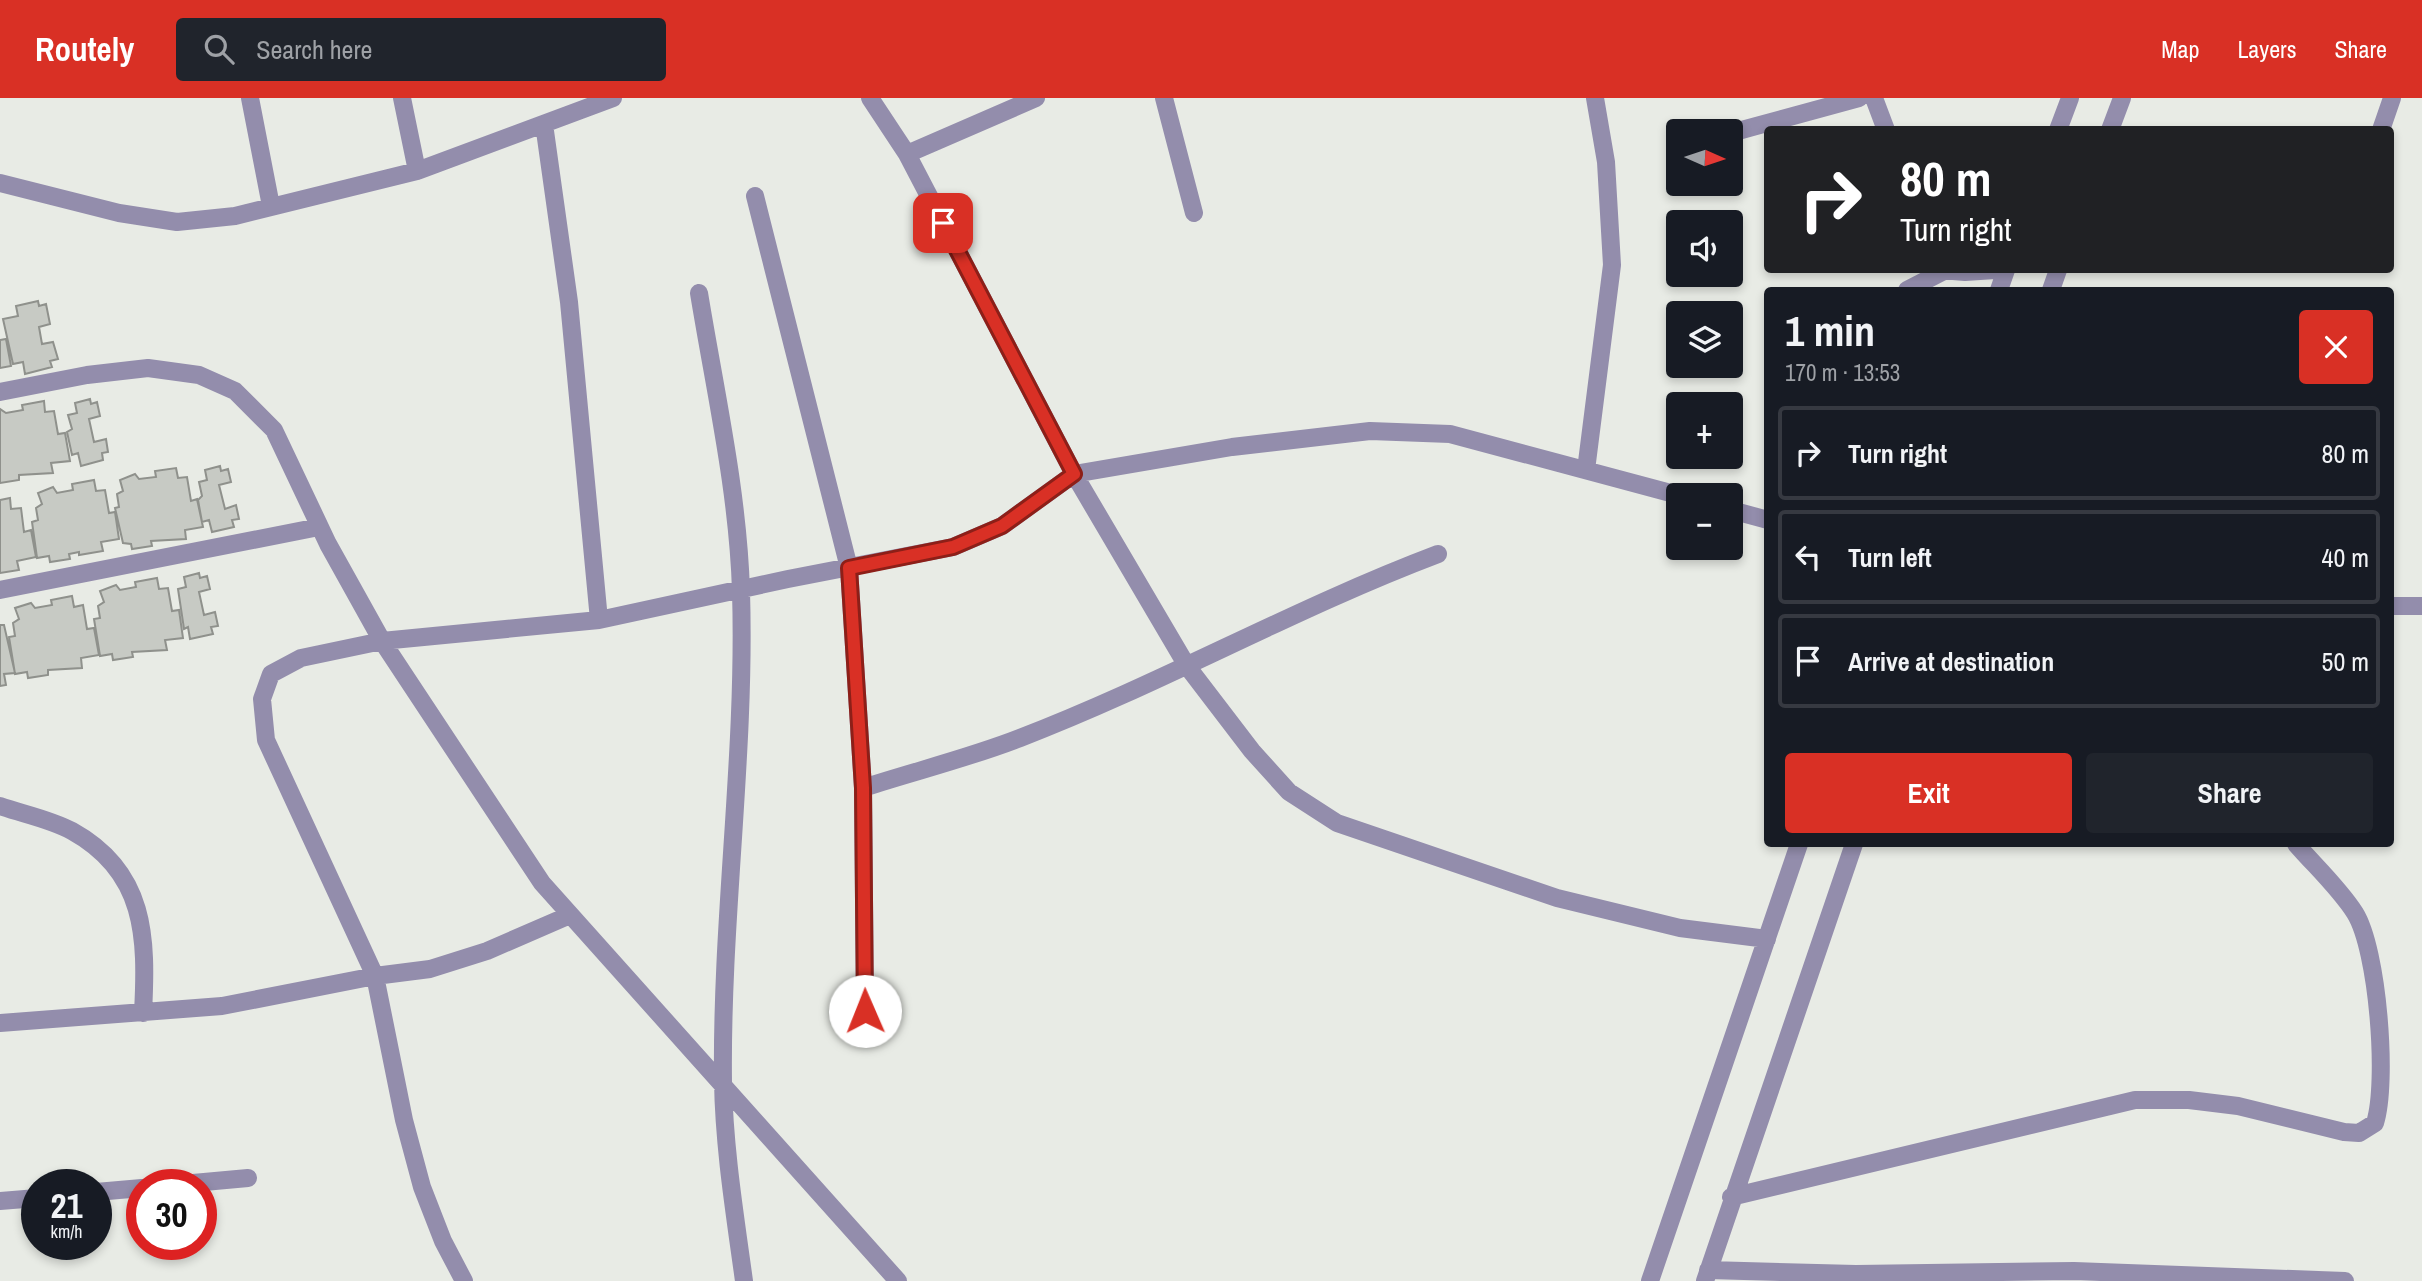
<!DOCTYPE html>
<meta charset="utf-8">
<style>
:root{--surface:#171b24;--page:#20242c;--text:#f1f3f6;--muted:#9ea1a6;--line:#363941;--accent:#d93025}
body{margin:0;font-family:"Archivo Narrow",sans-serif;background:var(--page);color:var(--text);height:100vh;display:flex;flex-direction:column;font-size:26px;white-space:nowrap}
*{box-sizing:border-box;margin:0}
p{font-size:23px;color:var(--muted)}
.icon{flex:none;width:38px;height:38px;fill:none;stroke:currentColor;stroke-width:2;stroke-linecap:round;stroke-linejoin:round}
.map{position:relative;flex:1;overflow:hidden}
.side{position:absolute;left:1764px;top:189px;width:630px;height:560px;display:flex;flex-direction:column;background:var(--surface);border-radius:7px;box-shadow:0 4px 10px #0003}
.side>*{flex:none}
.guide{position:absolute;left:1764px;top:28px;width:630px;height:147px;border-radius:7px;box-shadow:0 4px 10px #0003;background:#202124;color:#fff;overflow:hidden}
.needle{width:46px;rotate:93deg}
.fabs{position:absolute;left:1666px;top:21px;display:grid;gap:14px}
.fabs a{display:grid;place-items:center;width:77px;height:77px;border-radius:7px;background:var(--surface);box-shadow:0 4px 10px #0003;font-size:35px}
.speed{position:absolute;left:21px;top:1071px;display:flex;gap:14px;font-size:35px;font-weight:700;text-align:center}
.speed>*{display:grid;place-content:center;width:91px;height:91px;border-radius:50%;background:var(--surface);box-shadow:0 4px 10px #0003;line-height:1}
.speed small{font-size:18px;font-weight:400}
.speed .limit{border:10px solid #d22;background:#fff;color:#111}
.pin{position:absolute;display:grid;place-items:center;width:60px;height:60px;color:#fff;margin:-30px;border-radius:14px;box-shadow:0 4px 10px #0006}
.me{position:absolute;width:77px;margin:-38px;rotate:359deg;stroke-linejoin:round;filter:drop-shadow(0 0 5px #0008)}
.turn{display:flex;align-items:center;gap:24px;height:147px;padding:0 21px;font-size:32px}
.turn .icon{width:91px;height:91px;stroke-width:2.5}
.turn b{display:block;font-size:49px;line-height:60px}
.round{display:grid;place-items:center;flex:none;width:74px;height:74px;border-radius:7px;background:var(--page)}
.headline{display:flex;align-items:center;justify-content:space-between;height:119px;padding:0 21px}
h1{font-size:42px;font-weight:800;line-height:52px}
.primary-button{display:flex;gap:14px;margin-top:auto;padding:14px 21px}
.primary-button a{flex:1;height:80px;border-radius:7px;background:var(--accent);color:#fff;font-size:28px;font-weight:800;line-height:80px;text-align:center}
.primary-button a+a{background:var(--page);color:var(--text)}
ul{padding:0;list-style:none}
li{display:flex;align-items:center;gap:21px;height:94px;margin:0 14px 10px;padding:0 7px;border:4px solid var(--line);border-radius:7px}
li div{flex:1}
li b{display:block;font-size:26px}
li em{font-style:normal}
header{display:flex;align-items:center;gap:42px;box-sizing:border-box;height:98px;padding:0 35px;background:var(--accent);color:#fff}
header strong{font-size:33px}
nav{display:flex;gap:38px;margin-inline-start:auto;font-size:24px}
.search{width:490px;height:63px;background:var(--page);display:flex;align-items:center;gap:18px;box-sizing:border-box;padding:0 24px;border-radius:7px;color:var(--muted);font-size:26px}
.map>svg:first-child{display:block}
.building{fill:#c7cac4;stroke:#8f918c;stroke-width:2}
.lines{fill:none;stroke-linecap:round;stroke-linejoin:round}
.minor{stroke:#938dac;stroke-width:18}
.route-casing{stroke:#8d1f18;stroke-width:18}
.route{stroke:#d93025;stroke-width:12}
</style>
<header>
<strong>Routely</strong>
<div class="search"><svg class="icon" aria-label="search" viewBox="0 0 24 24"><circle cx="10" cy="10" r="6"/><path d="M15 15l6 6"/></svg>Search here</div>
<nav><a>Map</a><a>Layers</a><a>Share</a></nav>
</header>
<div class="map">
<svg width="2422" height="1183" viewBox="0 0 2422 1183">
<rect width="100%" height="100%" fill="#e8ebe5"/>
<path class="building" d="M38,203L39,208L46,206L50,226L39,229L42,246L53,244L58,261L50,263L52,269L25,276L23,264L13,266L3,221L18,218L16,208Z
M6,241L11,268L0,270V242Z
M90,301L91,306L97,304L100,318L89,321L94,344L106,341L108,354L102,355L103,362L81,368L78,355L72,357L67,334L72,331L68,317L77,315L75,305Z
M44,303L45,314L54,313L58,336L65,335L70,363L51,365L53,375L19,377V382L0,385V311L6,315L23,312L22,307Z
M220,368L221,373L228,371L231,384L219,387L225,411L236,407L239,421L232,422L234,429L212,434L209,422L202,424L198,402L202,398L199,384L207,382L205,372Z
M176,370L178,380L187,379L191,403L197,401L203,429L185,432L186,441L151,443L152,448L132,451L131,446L123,445L115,410L119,409L117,396L123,393L120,382L135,376L139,381L156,379L155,373Z
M94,382L96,393L105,392L109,415L115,414L119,441L101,444L103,453L79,457V454L69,456L70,461L50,464L49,458L37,460L32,424L38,422L36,410L42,406L38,395L53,389L57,395L73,392L72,386Z
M10,400L11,411L21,410L24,434L31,432L36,459L17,463L19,472L0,475V402Z
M199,475L200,480L207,478L210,491L199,494L204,517L215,514L218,528L211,529L213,536L190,541L188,529L184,531L178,491L186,489L184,479Z
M157,480L159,491L168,490L172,513L179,512L183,540L165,542L167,552L132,554L133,559L113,562L112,556L100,558L94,521L100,520L98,508L104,504L100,493L116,487L120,492L136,489L135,484Z
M72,498L74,509L83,507L87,531L94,530L99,557L81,560L82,570L48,572V577L28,580L27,574L15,576L9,539L15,538L13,525L19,521L15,510L31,505L35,510L52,507L51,502Z
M0,527H4L15,575L4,576L6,587L0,588Z"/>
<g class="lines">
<path class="minor" d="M250,0L271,108
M402,0L417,73
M870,0L907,56L1074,376L1187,568L1252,653L1289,694L1337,725L1557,800L1680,830L1767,841
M1164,0L1194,115
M1874,0L1886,32
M544,26L569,204L599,522
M2058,32L2070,0
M2110,32L2122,0
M2381,32L2392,0
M1738,33L1859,0
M907,56L1036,0
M0,85L119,115L177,124L235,118L417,73L613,0
M755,98L849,470L863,690L865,913
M1941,172L1965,174L1995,172
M1907,192L1942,174
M1999,192L2006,172
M2051,192L2058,172
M699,195C715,293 738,393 741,493C746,656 721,820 723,983C724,1050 735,1117 744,1183
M0,294L87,277L148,270L199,277L235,293L274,332L328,446L382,543L542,785L898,1183
M1586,372L1612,167L1606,64L1595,0
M1731,412L1768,422
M0,492L319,429
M2390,508H2422
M863,690C915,673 969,660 1020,640C1163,585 1295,510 1438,456
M0,708C23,716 50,721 72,733C146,774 147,839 143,915
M0,925L222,908L375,878L430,871L487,853L570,817
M171,1087L248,1080
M96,1094L142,1090
M1731,1099L2135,1002H2189L2238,1008L2344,1034L2359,1035L2375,1025C2388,984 2378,852 2355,815C2339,790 2315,768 2296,746
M0,1103L37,1100
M1708,1172L1856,1176L2074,1173L2345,1183
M464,1183L443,1143L422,1089L404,1022L375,878L266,642L262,601L271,576L301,560L382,543L599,522L788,481L953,449L1002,428L1074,376L1232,349L1370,333L1450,336L1678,397
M1650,1183L1799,746
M1705,1183L1854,746"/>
</g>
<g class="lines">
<defs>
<path id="route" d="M865,913L863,690L849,470L953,449L1002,428L1074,376L943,125"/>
</defs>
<use href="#route" class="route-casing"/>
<use href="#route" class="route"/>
</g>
</svg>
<div class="fabs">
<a><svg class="needle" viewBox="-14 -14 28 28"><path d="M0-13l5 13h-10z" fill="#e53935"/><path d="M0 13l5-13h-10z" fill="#9ea1a6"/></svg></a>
<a><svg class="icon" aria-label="sound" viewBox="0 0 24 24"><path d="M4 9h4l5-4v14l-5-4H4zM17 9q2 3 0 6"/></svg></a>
<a><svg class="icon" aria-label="layers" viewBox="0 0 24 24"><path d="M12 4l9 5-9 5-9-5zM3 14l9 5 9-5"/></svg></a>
<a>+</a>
<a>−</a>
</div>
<div class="speed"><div>21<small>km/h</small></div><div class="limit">30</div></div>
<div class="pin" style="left:943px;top:125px;background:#d93025"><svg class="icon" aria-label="arrive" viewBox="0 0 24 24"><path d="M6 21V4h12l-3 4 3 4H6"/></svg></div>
<svg class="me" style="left:865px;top:913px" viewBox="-20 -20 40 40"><circle r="19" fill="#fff"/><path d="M0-13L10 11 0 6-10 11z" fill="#d93025"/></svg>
<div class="guide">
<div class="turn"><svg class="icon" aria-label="right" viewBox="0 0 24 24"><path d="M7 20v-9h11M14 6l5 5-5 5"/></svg><div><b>80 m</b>Turn right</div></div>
</div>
<section class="side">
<div class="headline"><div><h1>1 min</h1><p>170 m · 13:53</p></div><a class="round" style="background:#d93025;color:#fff"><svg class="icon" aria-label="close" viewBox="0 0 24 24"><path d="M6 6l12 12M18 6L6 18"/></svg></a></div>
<ul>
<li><svg class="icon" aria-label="right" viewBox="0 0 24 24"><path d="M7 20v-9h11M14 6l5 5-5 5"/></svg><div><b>Turn right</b></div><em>80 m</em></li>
<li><svg class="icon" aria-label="left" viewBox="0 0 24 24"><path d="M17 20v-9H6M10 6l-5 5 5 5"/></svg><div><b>Turn left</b></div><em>40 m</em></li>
<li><svg class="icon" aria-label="arrive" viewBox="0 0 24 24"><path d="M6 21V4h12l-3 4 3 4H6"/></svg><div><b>Arrive at destination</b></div><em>50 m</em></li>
</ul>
<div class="primary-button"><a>Exit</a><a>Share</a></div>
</section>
</div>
